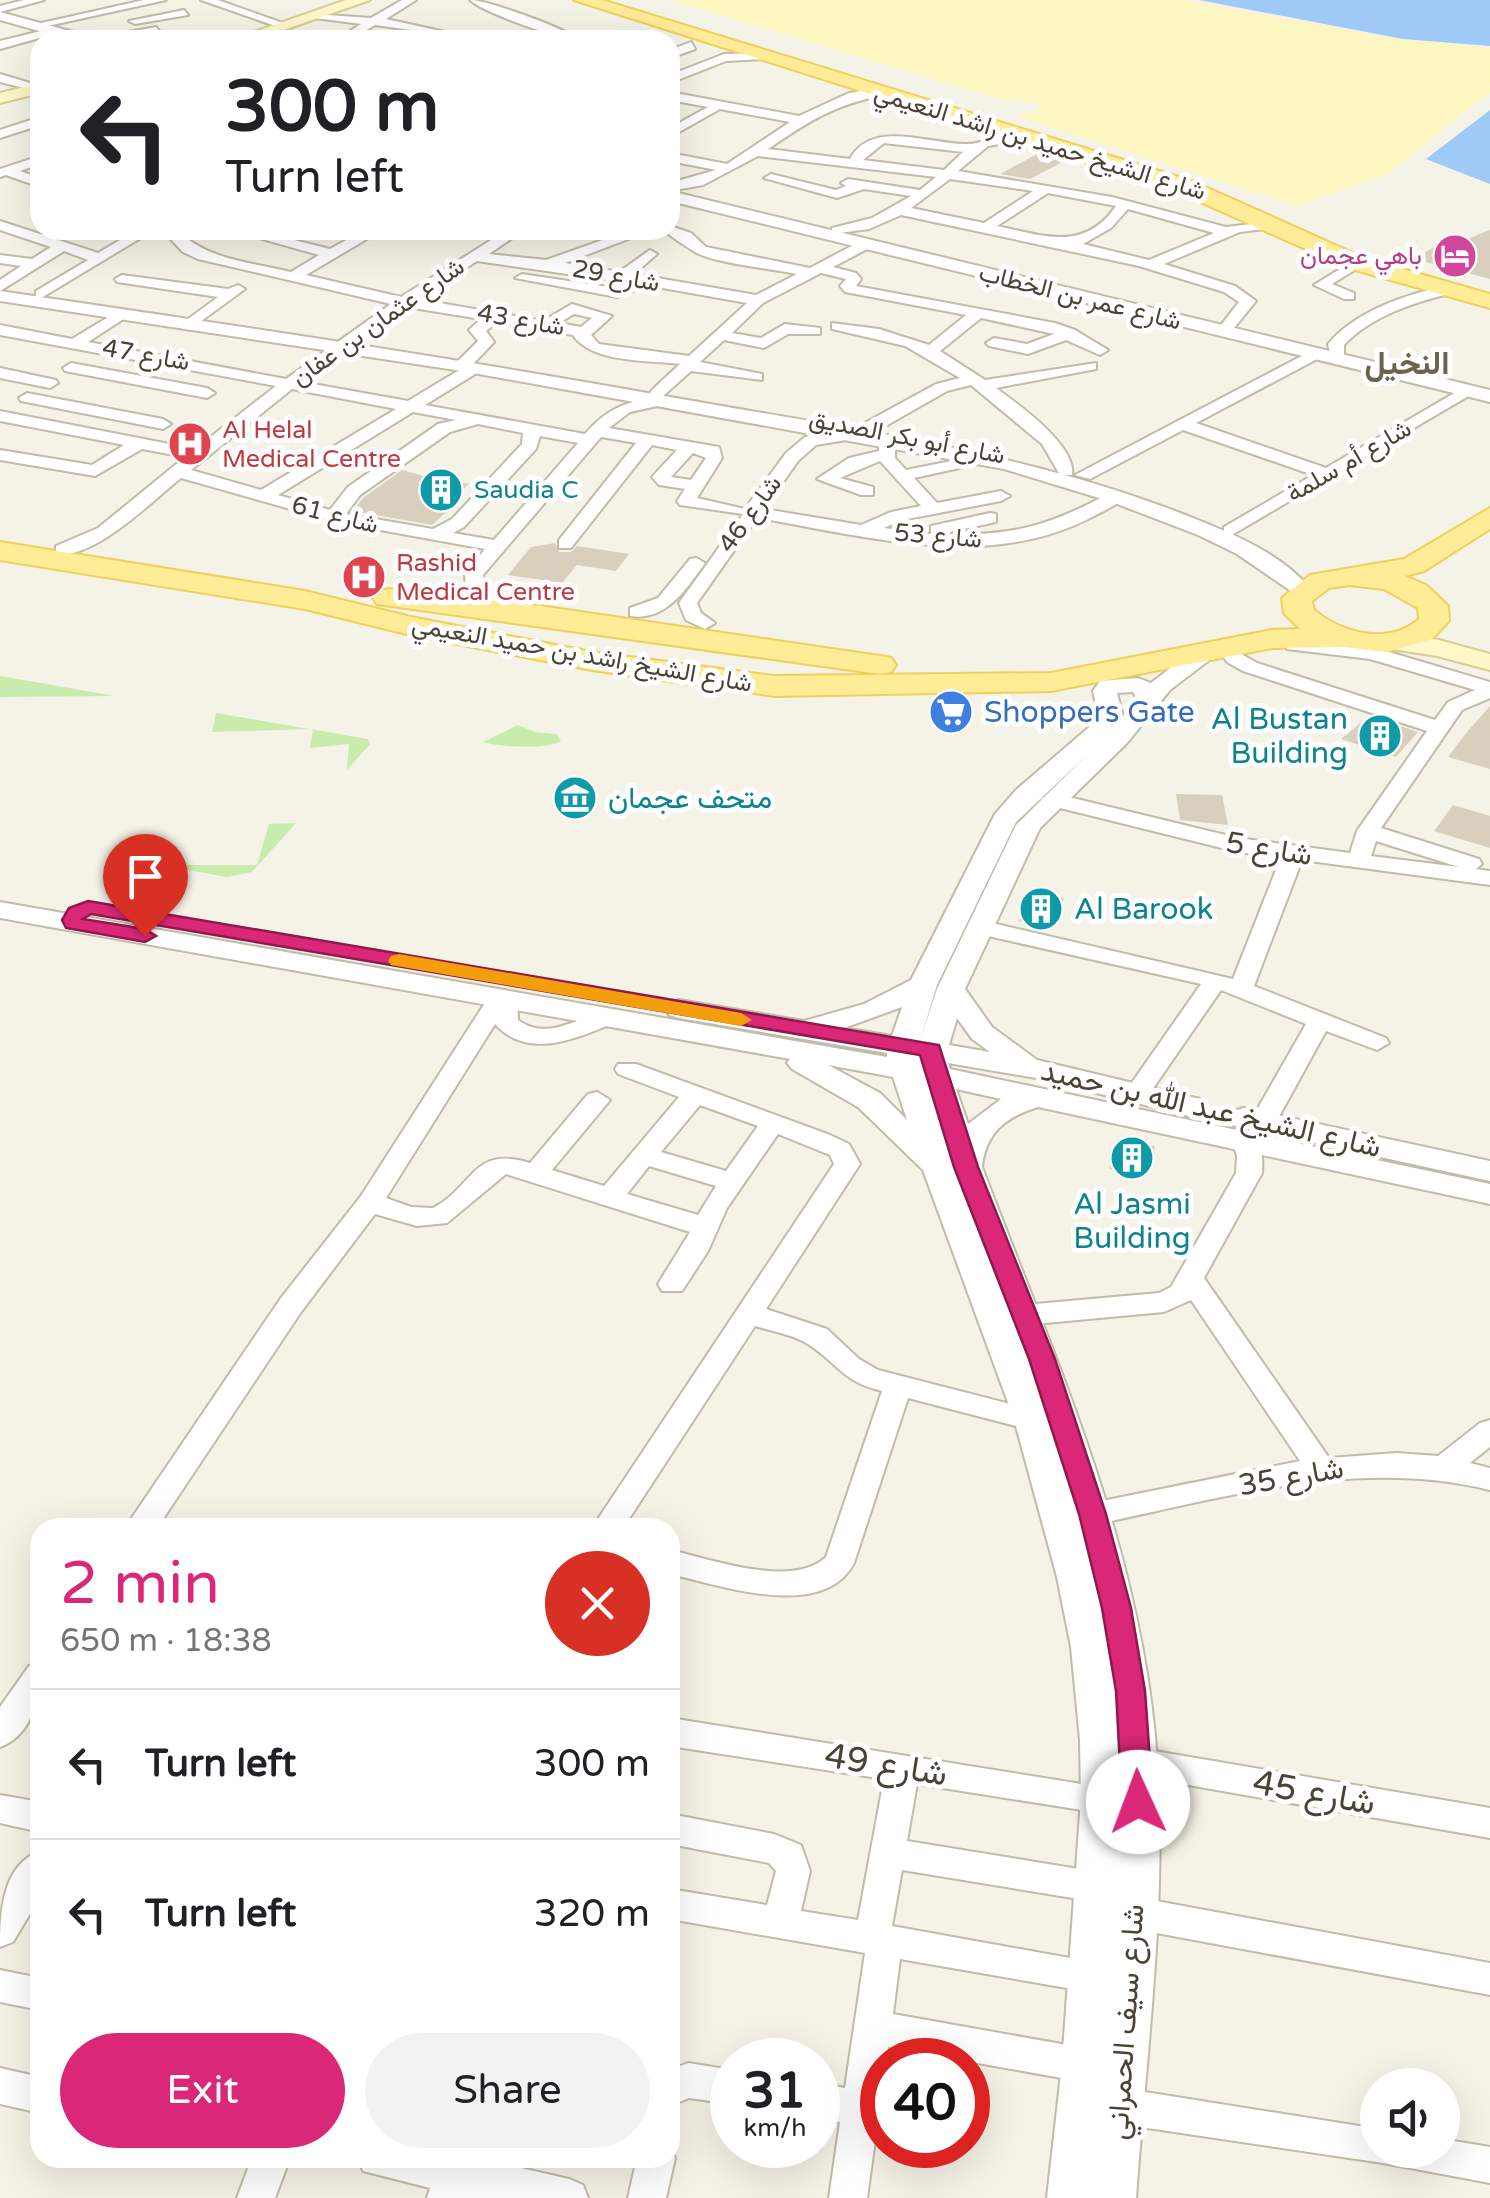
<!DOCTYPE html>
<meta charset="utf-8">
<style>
:root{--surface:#fff;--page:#f2f2f2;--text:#202124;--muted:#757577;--line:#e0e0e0;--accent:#db2777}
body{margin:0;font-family:"Varela Round",Vazirmatn,sans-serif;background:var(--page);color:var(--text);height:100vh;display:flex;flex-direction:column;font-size:38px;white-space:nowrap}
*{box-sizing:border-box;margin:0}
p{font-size:32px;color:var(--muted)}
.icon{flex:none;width:55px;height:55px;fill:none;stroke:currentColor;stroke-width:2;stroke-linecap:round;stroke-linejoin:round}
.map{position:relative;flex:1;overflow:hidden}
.side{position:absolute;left:30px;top:1518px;width:650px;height:650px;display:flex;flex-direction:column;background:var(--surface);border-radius:30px;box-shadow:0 10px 40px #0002}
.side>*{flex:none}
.guide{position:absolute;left:30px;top:30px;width:650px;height:210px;border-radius:30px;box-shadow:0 10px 40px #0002;background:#fff;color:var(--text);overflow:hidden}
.fabs{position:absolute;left:1360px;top:2068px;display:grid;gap:20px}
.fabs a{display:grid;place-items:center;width:100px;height:100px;border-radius:50%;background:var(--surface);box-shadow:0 10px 40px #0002;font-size:50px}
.speed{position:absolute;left:710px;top:2038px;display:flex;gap:20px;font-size:50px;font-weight:700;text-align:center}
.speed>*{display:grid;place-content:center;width:130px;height:130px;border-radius:50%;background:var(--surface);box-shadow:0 10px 40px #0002;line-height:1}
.speed small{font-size:25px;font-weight:400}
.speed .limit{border:15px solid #d22;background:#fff;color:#111}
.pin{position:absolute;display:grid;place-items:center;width:85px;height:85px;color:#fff;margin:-102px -42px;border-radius:50% 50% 50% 0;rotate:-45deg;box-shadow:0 0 10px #0007}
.pin .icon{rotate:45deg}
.me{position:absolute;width:110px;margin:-55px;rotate:358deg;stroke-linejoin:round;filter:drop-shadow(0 0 8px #0008)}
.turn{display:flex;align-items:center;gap:35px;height:210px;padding:0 30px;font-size:45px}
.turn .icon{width:130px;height:130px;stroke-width:2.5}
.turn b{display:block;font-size:70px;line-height:85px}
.round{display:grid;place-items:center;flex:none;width:105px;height:105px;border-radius:52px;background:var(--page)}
.headline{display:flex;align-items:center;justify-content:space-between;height:170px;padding:0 30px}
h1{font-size:60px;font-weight:600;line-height:75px;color:var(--accent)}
.button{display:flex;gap:20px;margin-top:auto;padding:20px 30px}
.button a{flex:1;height:115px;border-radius:60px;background:var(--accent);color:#fff;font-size:40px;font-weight:600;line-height:115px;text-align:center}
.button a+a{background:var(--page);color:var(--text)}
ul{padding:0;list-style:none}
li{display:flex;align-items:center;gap:30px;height:150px;padding:0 30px;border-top:2px solid var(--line)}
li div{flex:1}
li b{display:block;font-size:38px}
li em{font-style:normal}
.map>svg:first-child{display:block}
.green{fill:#c9ecad}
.sand{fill:#fcf6c0}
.water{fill:#9fc9f6}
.building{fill:#d8cfbc}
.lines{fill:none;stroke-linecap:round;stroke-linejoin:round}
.minor-casing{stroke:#c1bba9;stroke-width:4}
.tertiary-casing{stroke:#c1bba9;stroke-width:4}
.secondary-casing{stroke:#d9cd93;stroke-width:4}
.primary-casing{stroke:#eed15d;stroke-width:4}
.minor{fill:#fff;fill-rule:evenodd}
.tertiary{fill:#fff;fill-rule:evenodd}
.secondary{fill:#fff7c7;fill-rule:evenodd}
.primary{fill:#ffec96;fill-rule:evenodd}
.route{fill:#db2777;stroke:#8e194d;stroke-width:2.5}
.slow{fill:#f59e0b}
.labels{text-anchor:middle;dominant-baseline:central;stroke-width:10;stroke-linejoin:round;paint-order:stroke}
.far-street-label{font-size:25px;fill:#494335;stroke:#fff}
.far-hotel-label{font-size:25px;fill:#b23c85;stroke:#fff;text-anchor:end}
.far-health-label{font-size:25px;fill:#be3a42;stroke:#fff;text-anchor:start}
.far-culture-label{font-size:25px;fill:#0d838f;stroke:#fff;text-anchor:start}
.shop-label{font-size:30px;fill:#366cbe;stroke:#fff;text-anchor:start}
.culture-label{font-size:30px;fill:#0d838f;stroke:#fff;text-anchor:start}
.street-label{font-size:30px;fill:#494335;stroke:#fff}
.far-district-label{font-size:32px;font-weight:bold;fill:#6c634c;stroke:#fff}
.near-street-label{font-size:35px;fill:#494335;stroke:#fff}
</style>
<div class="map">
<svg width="1490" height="2198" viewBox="0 0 1490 2198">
<rect width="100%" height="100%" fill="#f5f2e7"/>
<path class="green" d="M0,676L115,696L0,697Z
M216,713L368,739L370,744L347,770L349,744L310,748L313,729L212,732Z
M518,725L535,732L556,734L561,741C547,750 500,747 483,742Z
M296,823L252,872L227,877L161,865H257L269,824Z"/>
<path class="sand" d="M670,0H1182L1397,39L1490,48V92L1388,174L1297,206L1016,116L1042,109L1035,102L1002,100Z"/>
<path class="water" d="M1199,0H1490V46L1403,39Z
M1490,110V184L1426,159Z"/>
<path class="building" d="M1041,152L1066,160L1030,179L1000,174Z
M1490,230V279L1414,259L1436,246L1444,248Z
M402,470L424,476L469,484L444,506L452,507L432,525L353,511L363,498Z
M555,543L559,552H571L577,546L629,554L616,571L577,565L562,583L508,575L531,547Z
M1490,706V769L1448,757L1467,732Z
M1369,716L1418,732L1396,757L1341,739Z
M1176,794L1222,795L1228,825L1180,820Z
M1453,805L1490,816V848L1434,831Z
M1030,892L1064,898L1053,927L1019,921Z
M1118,1139L1155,1146L1146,1177L1109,1169Z"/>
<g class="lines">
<defs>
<path id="minor" d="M24,0H44L0,12V6Z
M144,0H166L34,29L28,26Z
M201,0H218L291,26L281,28Z
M402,0H416L386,19L482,40L375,25L350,40H336L361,24L307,17L313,14L371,18Z
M470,0C487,0 565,28 579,40C561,40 484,13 470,0Z
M184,10L188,15L135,24L129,21Z
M156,27L160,32L100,40L106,36Z
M53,28L57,33L0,49V41Z
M691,42L695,49L670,58V50Z
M764,53V59L726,61L670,83V75L724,54Z
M0,74L40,86V92L0,82Z
M881,88L885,95C835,104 809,121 768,149L850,159C872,118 931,145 967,144C986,144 1001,130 1028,133V139L988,146L958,171L1112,197L1226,227L1279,221V227L1240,232L1164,264L1235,286L1256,301L1234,328L1229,330L1221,325L1239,302L1224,292L1139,266L901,215L869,229L832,234V228L872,218L911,196L864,189L837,198L764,178L771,174L836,190L846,186L841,183L848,179L920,190L936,177L758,156L703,185L670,191V183L716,170L670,161V153L727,164L790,122L720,109L670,137V128L708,107L670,100V92L799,116L849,93ZM884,143L963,152L944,170L863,160ZM950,179L1033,191L984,223L911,208ZM1048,193L1053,194L1116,206C1084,253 1042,235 997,226ZM1128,209L1214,233L1149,260L1083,244L1111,228Z
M40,117V125L0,138V130Z
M40,156V164L20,171L40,178V187L6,175L0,177V169Z
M0,221L98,253L137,230H154L41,298L36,297V291L88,260L64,251L0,291V280L21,266L0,263V255L32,259L51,247L0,230Z
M670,226L691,233L706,247L810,268L861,241H871V247L833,267L856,273L861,279L856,286L1055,323L1075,330L1108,350L1100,355L1066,340L1028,354L989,346L986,343L994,338L1027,344L1054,334L981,318L940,351L985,380L1096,363V369L996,388C1018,404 1077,446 1072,475H1060L1042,444L971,385L947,391L875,432H863V424L936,384L960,378L905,346L832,329V323L879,329L929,345L966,315L845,292L840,286L846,279L821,273L763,303L732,333L761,338L785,324L820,328V334H788L764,348L724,340L700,362L762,374V380L691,371L662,397L668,401L666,404L630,412L609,428L719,447L722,458L697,498L745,509L786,453L805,437L852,429L860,434L858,438L816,445L798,461L764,509L861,525L891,512L921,506L880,461L840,478L873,487V495H861L817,479L849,458L879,451V440L887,435L895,440V458L906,470L987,454V462L914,478L937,503L1001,491L1010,496L1001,501L902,520L884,528L931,534V526L990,513L996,514V522L941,534C1010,537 1049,526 1110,493L1125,497C1116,506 1103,511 1092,517C988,572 867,536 757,518L697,603L701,613L715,623L705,629L686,620L679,603L743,514L680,505L677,501L685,489L659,485L652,477L677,450L652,445L571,548H559V540L636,443L601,437L483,575L484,588L519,611L510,617L466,590L465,574L485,549L336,522L181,478C152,501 94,560 56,554V546L98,528L185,457L142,449L95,476L0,460V450L92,465L124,445L0,421V411L195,449L276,386L0,335V325L72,339L120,310L125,312V318L88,342L286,379L391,304L198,259L183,252L162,230H177C207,260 250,262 291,272L319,255L230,230H254L330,249L365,230H382L306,275L401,297L507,230H524L489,254L546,260L631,230H652L565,263L619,272L650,250L657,254L634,274L756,295L797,274C774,269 713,263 695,252C685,246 672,237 663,230H670ZM477,261L630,283L615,288L522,274L515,278L617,297L639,289L640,284L747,303L689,356L599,344L591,335L612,316L572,304L543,321L417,299ZM407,307L481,319L469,330L478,341L454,365L461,369L408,401L302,382ZM574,314L592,318L581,327L559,323ZM497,322L573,335C591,363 647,360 680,364L652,390L650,393L655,397C623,403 607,409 585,434L425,405L480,371V365L473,364L494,342L486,331ZM292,389L396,409L261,490L191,470ZM413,412L456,420L438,424L348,487L330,510L278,495ZM478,424L523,433L522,444L452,519L433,529L346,514L360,495L450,432ZM540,436L578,443L494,540L453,533L464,527L536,449ZM693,453L706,458L691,480L671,477Z
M1356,259L1363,263L1361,266L1332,284L1354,293V299H1344L1314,285Z
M122,275L228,289L238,285L245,289L189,330L181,325L184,322L218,297L117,282L115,279Z
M1447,286L1452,287V293C1415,302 1371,316 1344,345V355L1330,352L1328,344C1356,311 1406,294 1447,286Z
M1315,349L1321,351V357L1196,423L1326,468L1463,388L1477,391L1230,536L1224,535V527L1313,475L1183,430L1090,479L1075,475Z
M71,363L207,388L215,393L207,398L65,371L63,368Z
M0,368L56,380L58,383L50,388L0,378Z
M27,393L163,419L171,424L163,429L21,401L19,398Z
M696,558L705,563C687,588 666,622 630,616V608L658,598L690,559Z
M1294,639L1372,647L1490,682V698L1462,710L1381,828L1479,859L1482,864L1476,869L1490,871V885L1302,860L1254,986L1386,1038L1389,1043L1377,1050L1326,1031L1276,1122L1263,1130L1250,1122L1306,1024L1221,990L1145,1100H1127L1124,1094L1201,984L979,934L968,927L979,920L1233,979L1281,857L1238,852L1044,804L1041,799L1052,793L1238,838L1350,853L1357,831L1427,731L1243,671L1227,662L1218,648L1221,644H1235L1241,654L1257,663L1435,720L1448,702L1475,690L1370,659L1287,649V641ZM1376,841L1459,867L1371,856Z
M505,990L517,997L518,1020C548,1042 578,1017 608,1010L620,1017L616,1022C578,1038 528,1061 495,1024L386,1198L411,1207L433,1208C474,1187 472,1145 530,1163L588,1094L597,1092L610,1100L552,1170L604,1186L679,1097L618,1074L615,1069L618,1064H636L830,1135L849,1144L860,1164L766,1309L827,1329L859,1359L878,1370L1041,1412L1046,1419L1041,1426L1031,1430L908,1398L854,1563C823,1622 720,1585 670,1574V1550C711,1559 792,1589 826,1557L882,1391C841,1381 839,1364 808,1344C794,1335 771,1331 755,1326L623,1528H592L834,1164L830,1155L778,1134L727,1208L708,1251L682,1291H662L658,1284L690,1232L506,1174L447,1223L417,1226L375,1214L301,1312L157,1528H125L281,1298L361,1196L492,992ZM700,1105L758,1126L726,1171L661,1152ZM649,1166L716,1186L698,1215L627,1194Z
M1245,1132C1263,1137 1263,1157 1262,1173L1204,1278L1329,1458L1397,1453L1438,1456L1480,1423L1490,1420V1447L1470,1463L1490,1468V1490C1357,1457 1223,1498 1092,1525L1081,1522L1077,1514L1081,1506L1092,1503L1300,1461L1191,1300L1164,1312L1024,1325L1014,1322L1010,1315L1014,1308L1024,1305L1159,1293L1171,1287L1236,1173L1237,1156L1232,1140Z
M40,1662C40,1693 34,1735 0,1747V1707L29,1666Z
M670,1718L1113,1789L1118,1799L1113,1809L1101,1813L917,1784L907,1841L1097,1872L1109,1876L1114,1887L1109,1898L1097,1902L902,1870L892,1926L1103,1964L1108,1976L1103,1988L1090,1992L900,1959L893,2014L1084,2048L1097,2053L1103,2065L1097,2077L1084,2082L888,2047L886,2060H882V2089L867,2198H829L840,2122L818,2119V2083L845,2088L865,1953L670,1919V1889L767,1905L776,1871L769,1863L670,1844V1814L774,1834L801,1845L810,1871L801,1911L858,1920L884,1779L670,1746Z
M1137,1748L1490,1808V1838L1137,1776L1125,1772L1120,1762L1125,1752Z
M0,1795L40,1802V1832L0,1823Z
M40,1851V1897L13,1942L0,1947C0,1913 2,1865 40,1851Z
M1135,1897L1490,1963V1995L1135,1929L1123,1924L1117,1913L1123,1902Z
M0,1970L40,1978V2010L0,2002Z
M688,2063L732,2070V2104L689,2098L670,2106V2070Z
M0,2068L40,2077V2113L0,2104Z
M1120,2088L1378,2129V2150H1442V2139L1490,2147V2183L1383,2163L1120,2124L1107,2119L1101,2106L1107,2093Z
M670,2146L675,2158L666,2198H628L637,2158H670Z
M252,2158H290L275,2198H237Z
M358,2158H477L569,2179L583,2185L588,2198H427L430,2188L363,2171Z"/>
<path id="tertiary" d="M0,12L92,37L94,40H71L0,20Z
M670,191L1490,390V402L670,201Z
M0,291C231,325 462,359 693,401C864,431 1036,454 1198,520C1238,536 1285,556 1312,591L1301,598L1237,554L1198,535L1112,502L1004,469L462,371L0,301Z
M1204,646L1216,653L1212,658L1170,690L1127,743L1040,828L965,989L992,1027L1037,1060L1200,1099L1204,1106L1200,1113L1189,1116L1036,1078L948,1063L950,1069L1490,1184V1204L1038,1107C1006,1117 986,1132 982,1167C1055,1359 1143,1551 1157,1760C1167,1905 1146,2054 1136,2198H1047L1062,2065L1081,1799L1080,1740L1071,1647L1057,1577L1014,1419L923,1170L858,1107L792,1069L787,1063L790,1059L0,918V902L887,1057V1053L679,1018L669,1015L665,1009L669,1003L679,1000L804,1021L864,1004L911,980L995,814L1016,790L1094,723L1098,713L1093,691L1100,681L1138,678L1151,683L1196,648ZM1133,692L1137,700L1119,721L1122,713L1117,693ZM1088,754L1016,825L937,989L920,1041L937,985L1016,822ZM902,1007L892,1036L844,1028ZM957,1018L972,1039L990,1052L949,1045ZM828,1065L893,1077L907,1120L880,1093ZM956,1089L1001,1099L968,1124Z
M1244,1108L1490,1161V1181L1233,1125L1229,1118L1233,1111Z"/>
<path id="secondary" d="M346,0H370L255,40H231Z
M40,83V93L0,103V93Z
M1389,633L1439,640L1490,654V670L1437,656L1379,647L1376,641L1379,635Z"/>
<path id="primary" d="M574,0H602L1192,181L1364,258L1490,294V308L1348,268L1176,191Z
M1490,508V529L1424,571L1405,576L1426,585L1448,606L1449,621L1432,639L1386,652L1344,647L1272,648L1051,691L774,696L592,670L411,635L305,609L0,560V542L305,591L411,617L592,652L774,676L1051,673L1272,630L1300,629L1284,613L1282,598L1310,575L1404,559ZM1349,585L1384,589L1418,608L1419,619C1389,646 1342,633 1314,610L1312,601L1329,588Z
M388,589L533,605L880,656L891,658L896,665L891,672L880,674L377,604L373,598L377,592Z"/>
</defs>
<use href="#minor" class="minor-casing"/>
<use href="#tertiary" class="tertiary-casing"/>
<use href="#secondary" class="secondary-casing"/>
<use href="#primary" class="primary-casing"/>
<use href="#minor" class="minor"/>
<use href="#tertiary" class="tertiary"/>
<use href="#secondary" class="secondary"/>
<use href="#primary" class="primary"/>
</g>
<path class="route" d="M88,901L939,1045L978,1167L1055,1359L1106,1514L1131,1608L1145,1691L1153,1802L1148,1811L1138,1815L1127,1811L1122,1802L1116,1691L1102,1608L1079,1514L1029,1359L954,1167L920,1055L91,914L83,919L145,929L156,936L145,942L66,928L62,920L69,908Z"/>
<path class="slow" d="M399,954L741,1013L752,1020L741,1026L391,965L388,961L391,956Z"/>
<defs>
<symbol id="hotel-disc" viewBox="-11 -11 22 22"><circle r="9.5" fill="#d1479c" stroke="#fff"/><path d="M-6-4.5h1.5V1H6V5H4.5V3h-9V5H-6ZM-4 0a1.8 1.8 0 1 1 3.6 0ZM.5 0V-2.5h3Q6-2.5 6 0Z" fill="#fff"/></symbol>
<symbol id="hospital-disc" viewBox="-11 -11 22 22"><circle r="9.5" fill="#e0444e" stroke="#fff"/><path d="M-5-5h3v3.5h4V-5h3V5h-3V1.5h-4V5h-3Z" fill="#fff"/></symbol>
<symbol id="building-disc" viewBox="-11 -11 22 22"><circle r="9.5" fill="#0f9aa8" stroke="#fff"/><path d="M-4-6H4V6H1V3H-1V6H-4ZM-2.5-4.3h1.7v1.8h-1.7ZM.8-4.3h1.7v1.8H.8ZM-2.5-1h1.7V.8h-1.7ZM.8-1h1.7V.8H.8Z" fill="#fff"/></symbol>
<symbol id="supermarket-disc" viewBox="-11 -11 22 22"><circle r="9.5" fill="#3f7fe0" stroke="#fff"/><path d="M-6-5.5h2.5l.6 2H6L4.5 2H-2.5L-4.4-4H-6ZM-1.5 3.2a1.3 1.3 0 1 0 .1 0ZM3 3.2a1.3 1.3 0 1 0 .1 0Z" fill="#fff"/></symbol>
<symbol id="museum-disc" viewBox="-11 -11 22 22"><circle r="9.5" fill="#0f9aa8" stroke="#fff"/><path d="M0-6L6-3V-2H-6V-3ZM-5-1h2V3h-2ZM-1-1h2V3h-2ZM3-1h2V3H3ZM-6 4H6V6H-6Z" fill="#fff"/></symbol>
</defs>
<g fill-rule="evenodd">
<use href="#hotel-disc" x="1430" y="231" width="50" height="50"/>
<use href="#hospital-disc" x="165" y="419" width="50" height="50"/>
<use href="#building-disc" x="416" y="465" width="50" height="50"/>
<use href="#hospital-disc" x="339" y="552" width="50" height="50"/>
<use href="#supermarket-disc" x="926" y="687" width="50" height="50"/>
<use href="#building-disc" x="1355" y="711" width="50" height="50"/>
<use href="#museum-disc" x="550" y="773" width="50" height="50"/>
<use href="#building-disc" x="1016" y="884" width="50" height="50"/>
<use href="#building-disc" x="1107" y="1133" width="50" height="50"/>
</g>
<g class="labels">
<g class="far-street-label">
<text transform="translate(1040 142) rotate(17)">شارع الشيخ حميد بن راشد النعيمي</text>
<text transform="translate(616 276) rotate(10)">شارع 29</text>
<text transform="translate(1080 297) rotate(14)">شارع عمر بن الخطاب</text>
<text transform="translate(521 320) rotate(10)">شارع 43</text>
<text transform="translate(378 322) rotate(-35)">شارع عثمان بن عفان</text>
<text transform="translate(146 355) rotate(10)">شارع 47</text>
<text transform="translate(907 437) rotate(11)">شارع أبو بكر الصديق</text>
<text transform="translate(1349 461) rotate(-30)">شارع أم سلمة</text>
<text transform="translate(750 514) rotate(-54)">شارع 46</text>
<text transform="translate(335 515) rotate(14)">شارع 61</text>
<text transform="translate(938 536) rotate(5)">شارع 53</text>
<text transform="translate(582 654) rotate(10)">شارع الشيخ راشد بن حميد النعيمي</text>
</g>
<g class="far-hotel-label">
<text x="1422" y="256">باهي عجمان</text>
</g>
<g class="far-health-label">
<text x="222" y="430">Al Helal<tspan x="222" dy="29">Medical Centre</tspan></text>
<text x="396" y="563">Rashid<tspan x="396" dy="29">Medical Centre</tspan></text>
</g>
<g class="far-culture-label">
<text x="474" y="490">Saudia C</text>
</g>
<g class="shop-label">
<text x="984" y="712">Shoppers Gate</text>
</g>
<g class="culture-label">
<text x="1348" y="719" text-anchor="end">Al Bustan<tspan x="1348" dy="34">Building</tspan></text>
<text x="608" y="798">متحف عجمان</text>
<text x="1074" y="909">Al Barook</text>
<text x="1132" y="1204" text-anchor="middle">Al Jasmi<tspan x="1132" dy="34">Building</tspan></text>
</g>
<g class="street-label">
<text transform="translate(1269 849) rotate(9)">شارع 5</text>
<text transform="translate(1211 1109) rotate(13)">شارع الشيخ عبد الله بن حميد</text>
<text transform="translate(1291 1477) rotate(-10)">شارع 35</text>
<text transform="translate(1126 2022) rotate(-86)">شارع سيف الحمراني</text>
</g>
<g class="far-district-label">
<text x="1407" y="364">النخيل</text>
</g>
<g class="near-street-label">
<text transform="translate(886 1765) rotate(9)">شارع 49</text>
<text transform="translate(1314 1793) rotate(10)">شارع 45</text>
</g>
</g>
</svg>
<div class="fabs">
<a><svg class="icon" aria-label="sound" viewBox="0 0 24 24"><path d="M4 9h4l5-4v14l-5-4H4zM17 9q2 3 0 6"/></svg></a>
</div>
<div class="speed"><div>31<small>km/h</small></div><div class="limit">40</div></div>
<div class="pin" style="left:145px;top:936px;background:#d93025"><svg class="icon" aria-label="arrive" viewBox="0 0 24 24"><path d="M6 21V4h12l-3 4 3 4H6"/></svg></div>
<svg class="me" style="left:1138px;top:1802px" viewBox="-20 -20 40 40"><circle r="19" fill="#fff"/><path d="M0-13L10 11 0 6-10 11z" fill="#db2777"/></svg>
<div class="guide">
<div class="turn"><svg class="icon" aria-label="left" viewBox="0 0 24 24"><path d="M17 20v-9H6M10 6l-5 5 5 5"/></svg><div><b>300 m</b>Turn left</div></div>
</div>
<section class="side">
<div class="headline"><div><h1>2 min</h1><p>650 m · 18:38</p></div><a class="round" style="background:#d93025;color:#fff"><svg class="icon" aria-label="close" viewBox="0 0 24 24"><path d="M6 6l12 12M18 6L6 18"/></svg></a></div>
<ul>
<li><svg class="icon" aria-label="left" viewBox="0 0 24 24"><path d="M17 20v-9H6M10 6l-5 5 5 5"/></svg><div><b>Turn left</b></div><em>300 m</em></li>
<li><svg class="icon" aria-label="left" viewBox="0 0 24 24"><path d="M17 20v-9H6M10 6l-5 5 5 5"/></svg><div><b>Turn left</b></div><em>320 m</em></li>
</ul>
<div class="button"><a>Exit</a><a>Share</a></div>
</section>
</div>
